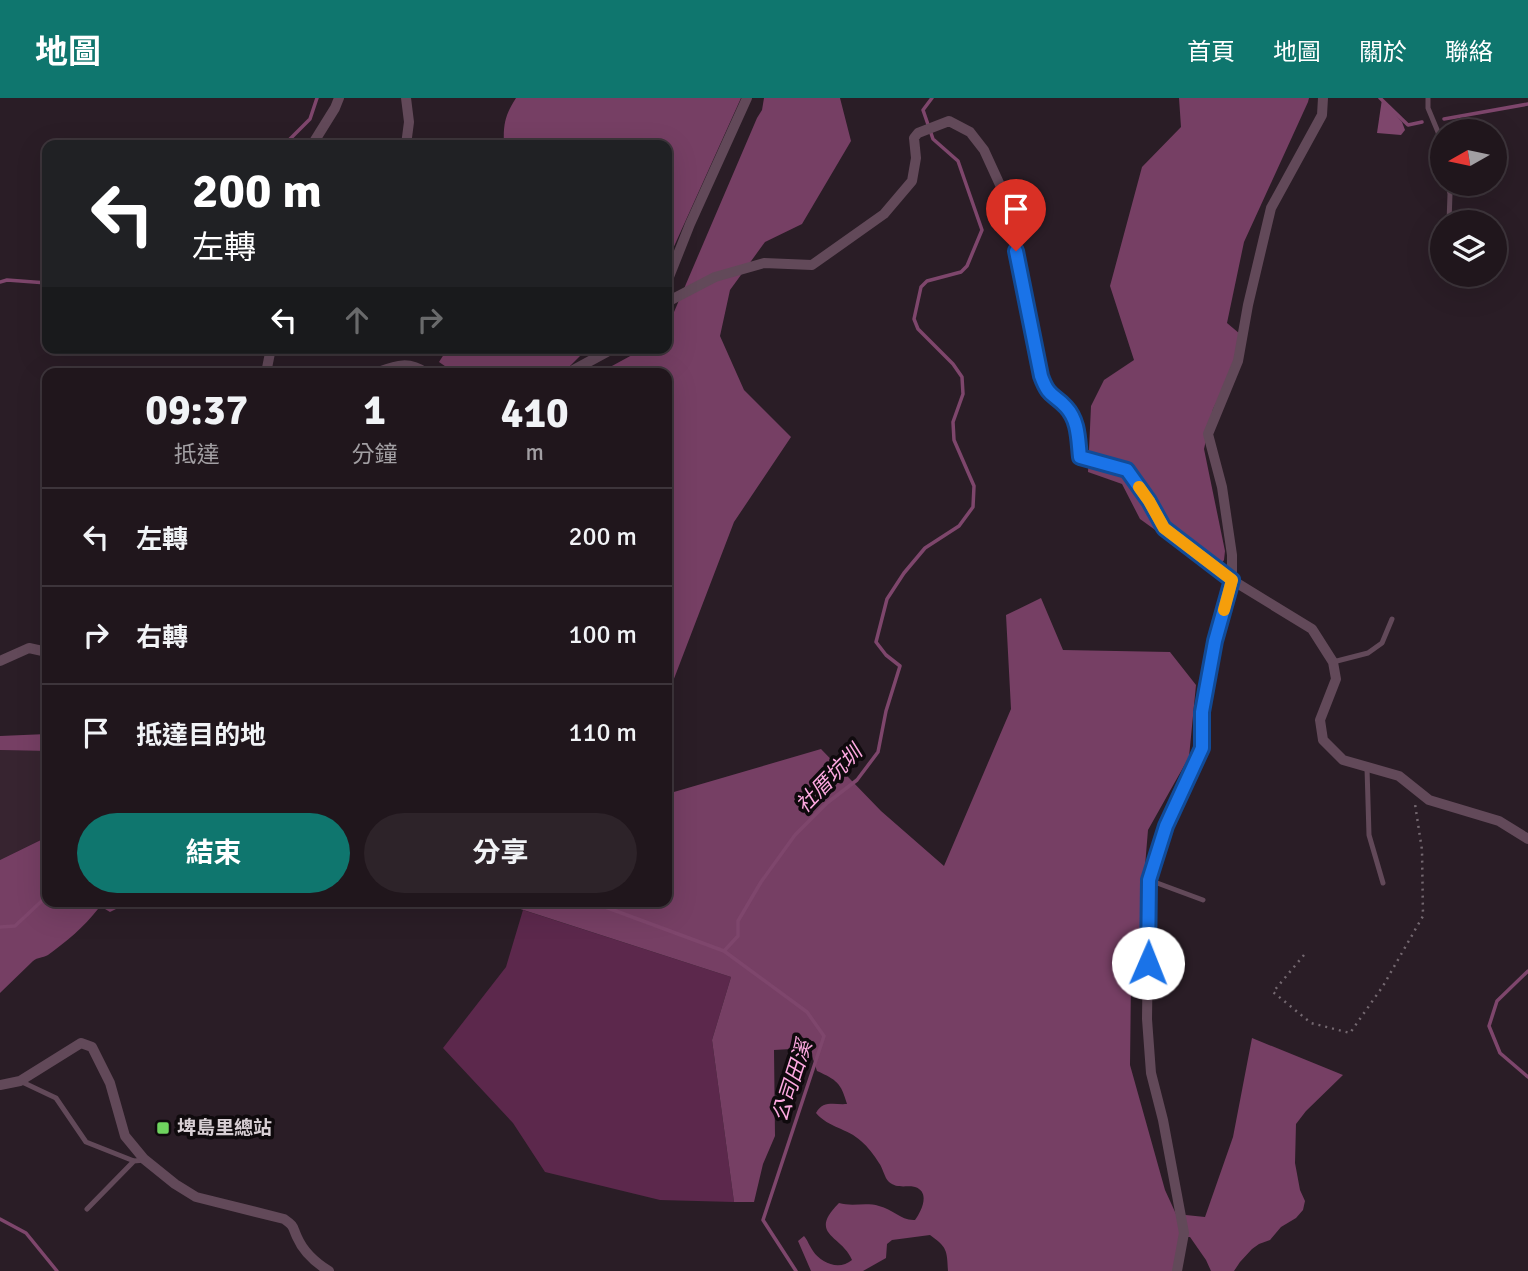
<!DOCTYPE html>
<html lang="zh-TW">
<meta charset="utf-8">
<style>
:root{--surface:#20161c;--page:#2d2329;--text:#f1f3f6;--muted:#a29fa3;--line:#3d353b;--accent:#0f766e}
body{margin:0;font-family:Signika,"Noto Sans TC",sans-serif;background:var(--page);color:var(--text);height:100vh;display:flex;flex-direction:column;font-size:26px;white-space:nowrap}
*{box-sizing:border-box;margin:0}
p{font-size:23px;color:var(--muted)}
.icon{flex:none;width:38px;height:38px;fill:none;stroke:currentColor;stroke-width:2;stroke-linecap:round;stroke-linejoin:round}
.map{position:relative;flex:1;overflow:hidden}
.drawer{position:absolute;left:42px;top:270px;width:630px;height:539px;display:flex;flex-direction:column;background:var(--surface);border-radius:14px;box-shadow:0 7px 28px #0002,0 0 0 2px var(--line)}
.drawer>*{flex:none}
.banner{position:absolute;left:42px;top:42px;width:630px;height:214px;border-radius:14px;box-shadow:0 7px 28px #0002,0 0 0 2px var(--line);background:#202124;color:#fff;overflow:hidden}
.needle{width:46px;rotate:261deg}
.buttons{position:absolute;left:1430px;top:21px;display:grid;gap:14px}
.buttons a{display:grid;place-items:center;width:77px;height:77px;border-radius:50%;background:var(--surface);box-shadow:0 7px 28px #0002,0 0 0 2px var(--line);font-size:35px}
.pin{position:absolute;display:grid;place-items:center;width:60px;height:60px;color:#fff;margin:-72px -30px;border-radius:50% 50% 50% 0;rotate:-45deg;box-shadow:0 0 7px #0007}
.pin .icon{rotate:45deg}
.me{position:absolute;width:77px;margin:-38px;rotate:1deg;stroke-linejoin:round;filter:drop-shadow(0 0 5px #0008)}
.turn{display:flex;align-items:center;gap:24px;height:147px;padding:0 35px;font-size:32px}
.turn .icon{width:91px;height:91px;stroke-width:2.5}
.turn b{display:block;font-size:49px;line-height:60px}
.lanes{display:flex;align-items:center;height:66px;padding:0 35px;background:#0003;justify-content:center;gap:35px;direction:ltr}
.lanes .off{opacity:.35}
.eta{display:flex;justify-content:space-evenly;align-items:center;height:119px;text-align:center}
.eta b{font-size:42px;font-weight:700;line-height:49px}
.button{display:flex;gap:14px;margin-top:auto;padding:14px 35px}
.button a{flex:1;height:80px;border-radius:42px;background:var(--accent);color:#fff;font-size:28px;font-weight:700;line-height:80px;text-align:center}
.button a+a{background:var(--page);color:var(--text)}
ul{padding:0;list-style:none}
li{display:flex;align-items:center;gap:21px;height:98px;padding:0 35px;border-top:2px solid var(--line)}
li div{flex:1}
li b{display:block;font-size:26px}
li em{font-style:normal}
header{display:flex;align-items:center;gap:42px;box-sizing:border-box;height:98px;padding:0 35px;background:var(--accent);color:#fff}
header strong{font-size:33px}
nav{display:flex;gap:38px;margin-inline-start:auto;font-size:24px}
.map>svg:first-child{display:block}
.built{fill:#372430}
.green{fill:#5c284c}
.forest{fill:#763f64}
.water{fill:#7e466c}
.lines{fill:none;stroke-linecap:round;stroke-linejoin:round}
.stream{stroke:#7e466c;stroke-width:3.5}
.path{stroke:#746870;stroke-width:2.5;stroke-dasharray:2 5;stroke-linecap:butt}
.lane{stroke:#624959;stroke-width:5}
.street{stroke:#624959;stroke-width:10}
.route-casing{stroke:#114b97;stroke-width:18}
.route{stroke:#1a73e8;stroke-width:12}
.slow{stroke:#f59e0b;stroke-width:12}
.poi-dot{fill:#6fd35f;stroke:#0f0a0d;stroke-width:2.5}
.labels{text-anchor:middle;dominant-baseline:central;stroke-width:7;stroke-linejoin:round;paint-order:stroke}
.poi-label{font-size:19px;font-weight:bold;fill:#d8cfd4;stroke:#0f0a0d;text-anchor:start}
.water-label{font-size:21px;font-style:italic;fill:#fea9e1;stroke:#0f0a0d}
</style>
<header>
<strong>地圖</strong>
<nav><a>首頁</a><a>地圖</a><a>關於</a><a>聯絡</a></nav>
</header>
<div class="map">
<svg width="1528" height="1173" viewBox="0 0 1528 1173">
<rect width="100%" height="100%" fill="#2a1d26"/>
<path class="built" d="M0,652L47,653V739L0,762Z"/>
<path class="green" d="M523,812L731,879L712,942L734,1104L660,1102L545,1074L513,1025L443,950L506,869Z"/>
<path class="forest" d="M516,0H741L667,164V47H504C503,27 505,17 516,0Z
M764,0H840L851,43L802,126L765,144L730,192L720,238L744,292L791,339L734,424L667,599V275H599L645,250H667V223L674,214L757,20L762,12Z
M1179,0H1309L1308,4L1244,144L1227,225L1240,236L1235,268L1213,311L1204,351L1225,453L1224,462L1219,469L1202,457L1194,460L1140,421L1122,386L1088,374L1091,308L1104,282L1134,262L1110,188L1142,69L1181,29Z
M448,250H588L563,275H455L439,264Z
M1041,500L1063,552L1170,554L1196,587L1189,659L1148,732L1138,853L1131,883L1130,967L1165,1092L1176,1116L1205,1119L1233,1039L1252,940L1343,977L1306,1013L1296,1026L1295,1065L1300,1092L1305,1103L1303,1112L1296,1120L1281,1129L1270,1142L1259,1146L1252,1151L1240,1164L1234,1173H1211L1206,1162L1190,1139H1180L1178,1173H948C947,1152 947,1149 930,1137L892,1142L887,1146L886,1160L863,1173H811L798,1143L804,1138C808,1143 809,1147 813,1153C821,1165 839,1173 852,1162C842,1137 807,1137 839,1105C852,1109 866,1104 879,1108C893,1111 901,1123 915,1122C921,1114 931,1094 915,1089C906,1087 897,1091 889,1084C884,1079 883,1070 879,1065C874,1057 868,1049 861,1043C847,1030 829,1030 816,1015C823,1002 834,1007 847,1006C841,985 837,982 817,973L812,958L791,951L774,952L775,1038L763,1066L754,1104H734L712,942L731,879L496,803H667V696L821,651L881,713L944,768L1011,611L1006,517Z
M47,636V653L0,652V638Z
M47,739V803H123L116,811L110,814L105,811H98C84,829 66,844 48,857C42,860 38,859 33,863L0,895V762Z"/>
<path class="water" d="M1382,1L1402,24L1405,32L1401,37L1377,35Z"/>
<g class="lines">
<path class="stream" d="M1380,0L1408,27L1422,24
M1444,21L1528,6
M284,47L310,21L317,0
M0,184L7,182L47,185
M589,803L724,853L807,914L824,938L763,1122L796,1173
M0,829L15,828L47,798
M724,853L738,838V823L761,784L795,737L827,705L857,682L878,654L886,613L900,568L886,557L876,544L887,501L904,475L925,450L959,428L973,409L974,388L954,342L953,324L963,296L962,279L953,266L918,231L914,221L921,189L927,183L961,174L967,168L982,132L958,63L933,41L923,12L932,0
M1528,873L1497,903L1489,928L1500,955L1528,979
M0,1121L26,1135L57,1173"/>
<path class="path" d="M1304,857L1273,894L1311,925L1350,935L1383,888L1423,818L1422,752L1415,706"/>
<path class="lane" d="M1428,0V10L1438,34L1442,55
M1448,86L1450,96L1449,124
M1333,564L1368,555L1382,545L1392,521
M1367,670L1369,737L1383,785
M1149,782L1203,802
M20,983L56,1000L86,1044L134,1063L144,1062
M87,1111L134,1063"/>
<path class="street" d="M406,0L409,24L406,47
M312,47L335,10L339,0
M667,184L690,126L747,0
M667,204L715,179L764,165L812,167L884,116L912,83L916,60L914,40L918,35L949,23L970,34L984,52L1006,100L1041,278C1049,299 1053,295 1066,309C1078,323 1078,342 1080,359L1127,372L1149,403L1164,430L1232,482L1312,531L1333,564L1336,581L1320,622L1323,642L1343,662L1399,678L1429,702L1499,723L1528,741
M266,275L271,250
M375,275C395,268 408,262 426,275
M568,275L614,250
M0,563L29,550L47,554
M0,987L20,983L81,945L92,949L110,985L125,1038L144,1061L175,1086L196,1099L284,1121C295,1129 292,1128 297,1139C303,1153 316,1165 329,1173
M1177,1173L1184,1135L1163,1022L1151,975L1147,921L1149,782L1166,728L1202,650V614L1215,543L1232,482V457L1222,389L1208,336L1238,263L1248,207L1271,110L1322,17L1323,0"/>
</g>
<g class="lines">
<defs>
<path id="route" d="M1016,153L1041,278C1049,300 1053,295 1066,309C1079,323 1078,342 1080,359L1127,372L1149,403L1164,430L1232,482L1215,543L1202,614V650L1166,728L1149,782L1148,865"/>
</defs>
<use href="#route" class="route-casing"/>
<use href="#route" class="route"/>
<path class="slow" d="M1139,389L1149,403L1164,430L1232,482L1224,512"/>
</g>
<rect class="poi-dot" x="156" y="1023" width="14" height="14" rx="3.5"/>
<g class="labels">
<g class="poi-label">
<text x="177" y="1030">埤島里總站</text>
</g>
<g class="water-label">
<text transform="translate(829 681) rotate(-46)">社厝坑圳</text>
<text transform="translate(792 983) rotate(-72)">公司田溪</text>
</g>
</g>
</svg>
<div class="buttons">
<a><svg class="needle" viewBox="-14 -14 28 28"><path d="M0-13l5 13h-10z" fill="#e53935"/><path d="M0 13l5-13h-10z" fill="#a29fa3"/></svg></a>
<a><svg class="icon" aria-label="layers" viewBox="0 0 24 24"><path d="M12 4l9 5-9 5-9-5zM3 14l9 5 9-5"/></svg></a>
</div>
<div class="pin" style="left:1016px;top:153px;background:#d93025"><svg class="icon" aria-label="arrive" viewBox="0 0 24 24"><path d="M6 21V4h12l-3 4 3 4H6"/></svg></div>
<svg class="me" style="left:1148px;top:865px" viewBox="-20 -20 40 40"><circle r="19" fill="#fff"/><path d="M0-13L10 11 0 6-10 11z" fill="#1a73e8"/></svg>
<div class="banner">
<div class="turn"><svg class="icon" aria-label="left" viewBox="0 0 24 24"><path d="M17 20v-9H6M10 6l-5 5 5 5"/></svg><div><b>200 m</b>左轉</div></div>
<div class="lanes"><svg class="icon" aria-label="left" viewBox="0 0 24 24"><path d="M17 20v-9H6M10 6l-5 5 5 5"/></svg><svg class="icon off" aria-label="ahead" viewBox="0 0 24 24"><path d="M12 20V5M6 11l6-6 6 6"/></svg><svg class="icon off" aria-label="right" viewBox="0 0 24 24"><path d="M7 20v-9h11M14 6l5 5-5 5"/></svg></div>
</div>
<section class="drawer">
<div class="eta">
<div><b>09:37</b><p>抵達</p></div>
<div><b>1</b><p>分鐘</p></div>
<div><b>410</b><p>m</p></div>
</div>
<ul>
<li><svg class="icon" aria-label="left" viewBox="0 0 24 24"><path d="M17 20v-9H6M10 6l-5 5 5 5"/></svg><div><b>左轉</b></div><em>200 m</em></li>
<li><svg class="icon" aria-label="right" viewBox="0 0 24 24"><path d="M7 20v-9h11M14 6l5 5-5 5"/></svg><div><b>右轉</b></div><em>100 m</em></li>
<li><svg class="icon" aria-label="arrive" viewBox="0 0 24 24"><path d="M6 21V4h12l-3 4 3 4H6"/></svg><div><b>抵達目的地</b></div><em>110 m</em></li>
</ul>
<div class="button"><a>結束</a><a>分享</a></div>
</section>
</div>
